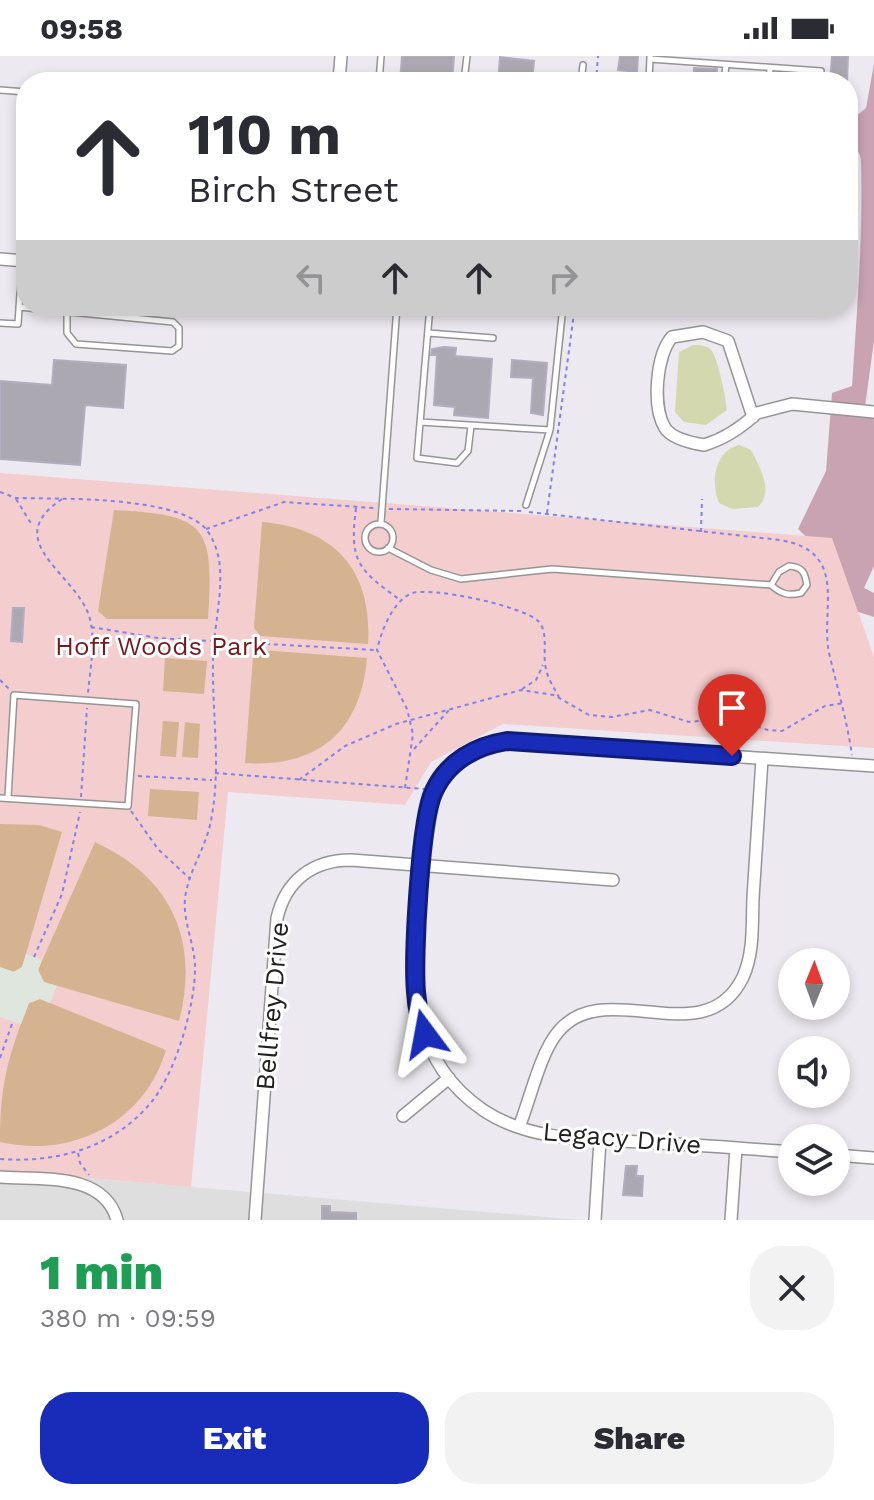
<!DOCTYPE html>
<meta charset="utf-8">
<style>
:root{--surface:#fff;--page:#f2f2f3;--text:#2b2b33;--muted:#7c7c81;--accent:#192cb9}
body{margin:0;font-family:"Work Sans",sans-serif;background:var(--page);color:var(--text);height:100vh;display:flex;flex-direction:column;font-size:30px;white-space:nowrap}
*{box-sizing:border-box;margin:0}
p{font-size:26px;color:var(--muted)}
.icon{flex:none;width:44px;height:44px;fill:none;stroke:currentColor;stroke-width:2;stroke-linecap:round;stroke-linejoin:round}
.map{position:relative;height:1164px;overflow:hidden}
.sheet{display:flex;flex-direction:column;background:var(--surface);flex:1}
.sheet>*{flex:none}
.top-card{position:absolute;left:16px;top:16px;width:842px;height:244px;border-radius:32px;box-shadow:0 4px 12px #0003;background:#fff;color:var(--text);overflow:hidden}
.needle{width:52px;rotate:1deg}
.tools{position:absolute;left:778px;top:892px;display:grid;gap:16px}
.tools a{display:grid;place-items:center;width:72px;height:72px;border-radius:50%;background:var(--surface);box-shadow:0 4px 12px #0003;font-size:40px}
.pin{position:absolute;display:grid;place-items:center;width:68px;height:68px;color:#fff;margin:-82px -34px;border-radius:50% 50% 50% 0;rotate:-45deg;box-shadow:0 0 8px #0007}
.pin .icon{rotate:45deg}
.me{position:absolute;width:88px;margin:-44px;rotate:347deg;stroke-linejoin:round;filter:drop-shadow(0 0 6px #0008)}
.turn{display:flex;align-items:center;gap:28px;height:168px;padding:0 40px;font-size:36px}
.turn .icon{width:104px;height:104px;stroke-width:2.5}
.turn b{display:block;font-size:56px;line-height:68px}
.lanes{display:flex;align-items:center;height:76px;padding:0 40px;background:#0003;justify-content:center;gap:40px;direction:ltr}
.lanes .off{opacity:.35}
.round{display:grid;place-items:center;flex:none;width:84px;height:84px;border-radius:32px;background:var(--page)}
.overview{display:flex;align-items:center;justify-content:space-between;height:136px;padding:0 40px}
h1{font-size:48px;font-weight:800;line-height:60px;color:#1e9e55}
.primary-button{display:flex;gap:16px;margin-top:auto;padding:16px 40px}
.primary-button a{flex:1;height:92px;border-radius:32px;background:var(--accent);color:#fff;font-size:32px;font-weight:800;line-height:92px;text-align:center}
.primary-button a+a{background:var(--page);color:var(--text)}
.status{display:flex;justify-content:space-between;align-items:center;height:56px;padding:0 40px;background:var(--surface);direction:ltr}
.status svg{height:22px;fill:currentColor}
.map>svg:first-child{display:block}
.residential{fill:#dededf}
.forest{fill:#caa3b3}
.park{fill:#f4cdce}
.pitch{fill:#d5b391}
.plaza{fill:#dee6dd}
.water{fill:#d3d8af}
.building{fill:#aba8b2;stroke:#b3adc0;stroke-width:2}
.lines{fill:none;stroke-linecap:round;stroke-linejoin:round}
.lane-casing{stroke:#959595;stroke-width:8}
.street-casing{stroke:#959595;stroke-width:14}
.path{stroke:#8182e9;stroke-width:2;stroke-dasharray:4 4;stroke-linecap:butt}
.lane{stroke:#fff;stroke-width:5}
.street{stroke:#fff;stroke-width:11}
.route-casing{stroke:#101d78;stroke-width:20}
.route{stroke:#192cb9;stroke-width:14}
.labels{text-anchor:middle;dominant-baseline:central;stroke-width:6;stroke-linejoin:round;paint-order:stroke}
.park-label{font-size:26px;fill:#741a1d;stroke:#fff}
.street-label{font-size:26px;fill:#212121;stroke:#fff}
</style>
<div class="status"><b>09:58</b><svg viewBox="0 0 49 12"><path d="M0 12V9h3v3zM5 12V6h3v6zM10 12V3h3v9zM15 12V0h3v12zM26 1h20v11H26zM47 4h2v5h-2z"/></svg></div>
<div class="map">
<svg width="874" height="1164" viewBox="0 0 874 1164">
<rect width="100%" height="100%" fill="#ede9f0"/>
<path class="residential" d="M0,1114L191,1131L581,1164H0Z"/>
<path class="forest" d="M874,8V285L864,358L874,359V510L864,532L874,537V561L840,550L820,494L798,473L826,415L832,337L852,330C857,255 863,181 861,106C861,92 848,89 848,67L866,52Z"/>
<path class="park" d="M0,417L832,482L874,601V692L503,668L431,706L405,749L228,736L191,1131L0,1114Z"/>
<path class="pitch" d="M114,454C208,459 214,470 208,563H107L98,555Z
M262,466C334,472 373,514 368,588L260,580L254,572Z
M261,594L367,602C361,675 318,712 245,707L253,600Z
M165,602L207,605L204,638L163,635Z
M163,665L179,666L176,701L160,700Z
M185,666L200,668L198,702L182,701Z
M150,733L199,736L197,764L148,760Z
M0,768L39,769L62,776L22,911L13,916L0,911Z
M95,786C171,821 200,884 179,965L44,926L38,914Z
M40,943L166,994C145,1066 72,1103 0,1086C0,1028 8,1000 29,947Z"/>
<path class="plaza" d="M26,898L42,904L38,914L44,926L57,930L50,947L40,943L29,947L21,968L0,961V911L14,916L22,911Z"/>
<path class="water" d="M693,289C700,289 707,289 712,295C718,304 726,342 727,354L706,369L684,366L675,356L679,296Z
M739,389L751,394C760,411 774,436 758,451L732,453L719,447C710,426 715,395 739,389Z"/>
<path class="building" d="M402,0H454L452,26H400Z
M620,0H638L637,16L618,14Z
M832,0H848L847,26H830Z
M500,1L534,5L532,26H498Z
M694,12L717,13L716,26H693Z
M444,291L456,292L455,300L492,303L488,362L454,359L455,351L434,349L437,299H431L432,293Z
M54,304L126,309L123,352L85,349L80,409L0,403V325L52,329Z
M512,304L547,307L543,359L531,357L533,322L511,321Z
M13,552H24L22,586L11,585Z
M626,1110H637L636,1120H643L642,1140L623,1139Z
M322,1150H330V1156L356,1157V1164H322Z"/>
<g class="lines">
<defs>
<path id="lane" d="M650,3L821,15L820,26
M379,26L381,0
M464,26L467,0
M581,26L583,9
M649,26L650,1
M724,26L726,9
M769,26L770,12
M0,34L26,36
M430,250L417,402L457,407L468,395L471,370
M19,251L173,266L179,272V290L172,295L76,288L67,277V257
M0,267L18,268L22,207
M428,277L493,282
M420,366L550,374L563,250
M526,449L550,374
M381,466L397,250
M365 482a14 14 0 1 1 28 0a14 14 0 1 1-28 0Z
M388,492L431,514L461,523L552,513L771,529C781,538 788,540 801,537L807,529C805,516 802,511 789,510L779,516L771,529
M0,742L128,750L136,648L14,639L8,741"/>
<path id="street" d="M339,26L341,0
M0,203L26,205
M753,361L728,285L703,276L672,281C656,299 652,351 665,372C672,383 692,387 704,389C724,383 742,371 757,357L792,348L874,356
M403,1060L449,1022
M519,1071C530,1044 540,997 558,976C605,918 705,1000 743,921C754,897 752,868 753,842C756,796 759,749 762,703
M792,1096C748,1093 703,1089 659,1087C601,1083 533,1088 483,1054C403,999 415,919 421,834C426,765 421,700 507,685L874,710
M836,1099L874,1102
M0,1121C41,1124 104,1116 117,1164
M255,1164L277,862C286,824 313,804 351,804L613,824
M595,1164L600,1084
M731,1164L736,1092"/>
</defs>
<use href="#lane" class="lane-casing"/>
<use href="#street" class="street-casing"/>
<path class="path" d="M596,26L598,0
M0,436L16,442C62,443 171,440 204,471C212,479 217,493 219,504C224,537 213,572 213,606C212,659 222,716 210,769C204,795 188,816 185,843C183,865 194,887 195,909C196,948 175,1021 148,1050C110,1093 55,1107 0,1103
M16,443L32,469
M62,443C0,484 72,516 88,557C97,580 90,613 88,637
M356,452C349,506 358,513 400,544
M389,453L522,455
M529,456L780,484C852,496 818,557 830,601C838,634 847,665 852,699
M547,457L575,250
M206,473L284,446L374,452
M701,476L702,443
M91,571L158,582L376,594
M0,624L10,634
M522,633L536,624L543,609
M414,693L449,654
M215,717L424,733
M138,720L212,724
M299,724L345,690L396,668L521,634L554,639L589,659L612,661L650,654L689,666L732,662L768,674L782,675L825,650L844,647
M405,732L413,678L407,653L377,594C381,576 392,547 410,538C428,529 527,551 539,566C549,578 542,598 546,613C548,623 554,632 559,641
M81,741L87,652
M131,755L158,793L189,822
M34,901L62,838L80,756
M0,1002L13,965
M78,1097L80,1107L89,1119"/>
<use href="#lane" class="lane"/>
<use href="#street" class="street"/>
</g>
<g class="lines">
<defs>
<path id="route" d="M425,978C420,965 417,951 416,936C413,902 420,763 434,735C448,705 476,690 507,685L732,700"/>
</defs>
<use href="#route" class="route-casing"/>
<use href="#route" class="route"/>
</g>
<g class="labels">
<g class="park-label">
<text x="161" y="590">Hoff Woods Park</text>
</g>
<g class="street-label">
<text transform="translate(272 950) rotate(-85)">Bellfrey Drive</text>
<text transform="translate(622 1082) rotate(5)">Legacy Drive</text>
</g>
</g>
</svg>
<div class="tools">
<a><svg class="needle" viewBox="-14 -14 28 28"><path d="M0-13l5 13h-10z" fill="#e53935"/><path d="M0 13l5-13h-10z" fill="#7c7c81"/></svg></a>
<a><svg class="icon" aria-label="sound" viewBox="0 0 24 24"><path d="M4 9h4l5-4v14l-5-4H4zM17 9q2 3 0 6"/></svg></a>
<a><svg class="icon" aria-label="layers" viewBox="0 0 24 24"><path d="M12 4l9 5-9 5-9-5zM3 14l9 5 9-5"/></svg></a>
</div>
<div class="pin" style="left:732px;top:700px;background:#d93025"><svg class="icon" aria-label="arrive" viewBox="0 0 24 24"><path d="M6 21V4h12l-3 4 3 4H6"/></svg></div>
<svg class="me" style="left:425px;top:978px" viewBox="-20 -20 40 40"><path d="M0-17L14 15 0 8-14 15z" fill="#192cb9" stroke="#fff" stroke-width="4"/></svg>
<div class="top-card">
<div class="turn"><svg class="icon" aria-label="ahead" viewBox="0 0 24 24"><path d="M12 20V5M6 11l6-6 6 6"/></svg><div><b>110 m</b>Birch Street</div></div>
<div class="lanes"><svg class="icon off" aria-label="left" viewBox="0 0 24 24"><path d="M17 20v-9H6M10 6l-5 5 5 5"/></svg><svg class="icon" aria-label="ahead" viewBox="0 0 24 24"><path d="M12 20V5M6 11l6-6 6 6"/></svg><svg class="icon" aria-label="ahead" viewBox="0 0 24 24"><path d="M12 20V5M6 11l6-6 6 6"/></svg><svg class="icon off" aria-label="right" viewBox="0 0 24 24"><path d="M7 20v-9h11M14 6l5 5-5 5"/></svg></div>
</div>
</div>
<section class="sheet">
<div class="overview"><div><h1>1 min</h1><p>380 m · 09:59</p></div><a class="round"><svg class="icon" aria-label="close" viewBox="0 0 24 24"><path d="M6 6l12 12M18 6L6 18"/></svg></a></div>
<div class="primary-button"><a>Exit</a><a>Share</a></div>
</section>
